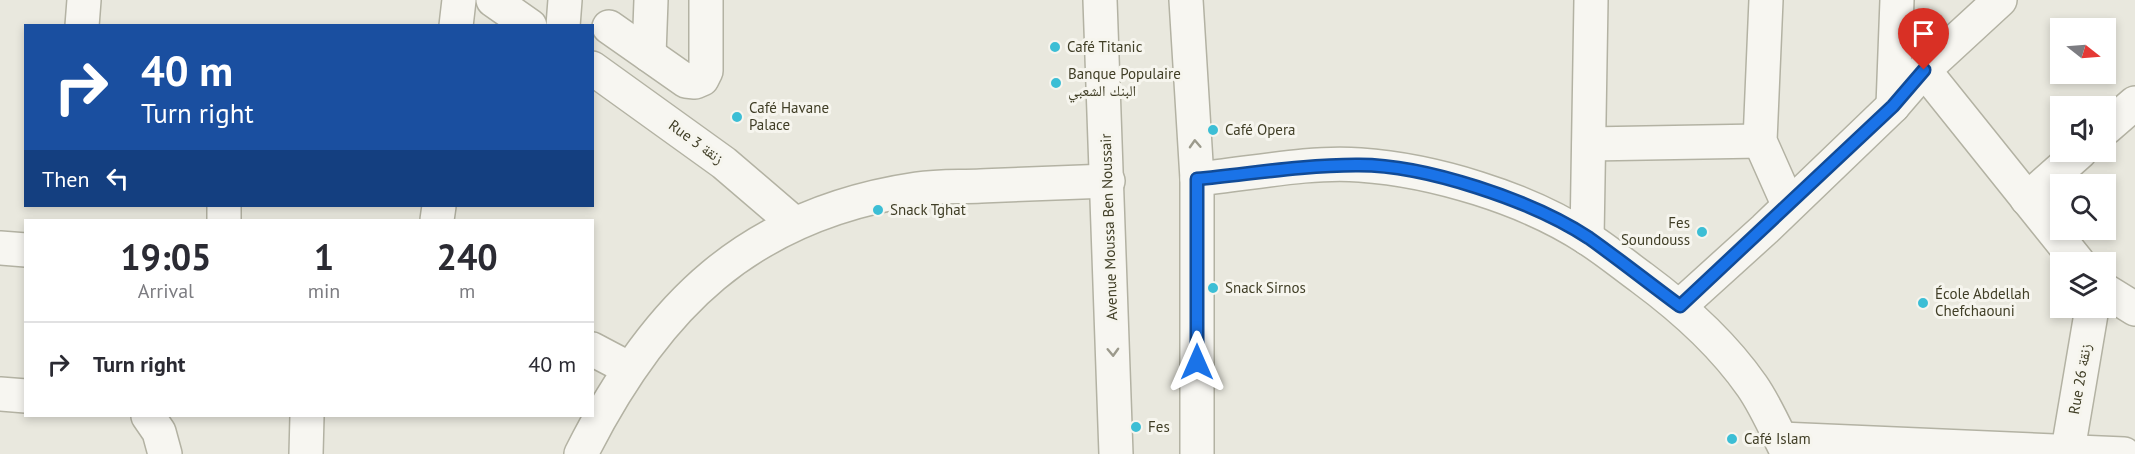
<!DOCTYPE html>
<meta charset="utf-8">
<style>
:root{--surface:#fff;--page:#f2f2f3;--text:#2b2b33;--muted:#7c7c81;--line:#e1e1e2}
body{margin:0;font-family:"PT Sans","Noto Naskh Arabic",sans-serif;background:var(--page);color:var(--text);height:100vh;display:flex;flex-direction:column;font-size:22px;white-space:nowrap}
*{box-sizing:border-box;margin:0}
p{font-size:20px;color:var(--muted)}
.icon{flex:none;width:33px;height:33px;fill:none;stroke:currentColor;stroke-width:2;stroke-linecap:round;stroke-linejoin:round}
.map{position:relative;flex:1;overflow:hidden}
.side{position:absolute;left:24px;top:219px;width:570px;height:198px;display:flex;flex-direction:column;background:var(--surface);border-radius:0px;box-shadow:0 3px 9px #0003}
.side>*{flex:none}
.top-card{position:absolute;left:24px;top:24px;width:570px;height:183px;border-radius:0px;box-shadow:0 3px 9px #0003;background:#1a4fa0;color:#fff;overflow:hidden}
.needle{width:39px;rotate:107deg}
.tools{position:absolute;left:2050px;top:18px;display:grid;gap:12px}
.tools a{display:grid;place-items:center;width:66px;height:66px;border-radius:0px;background:var(--surface);box-shadow:0 3px 9px #0003;font-size:30px}
.pin{position:absolute;display:grid;place-items:center;width:51px;height:51px;color:#fff;margin:-62px -26px;border-radius:50% 50% 50% 0;rotate:-45deg;box-shadow:0 0 6px #0007}
.pin .icon{rotate:45deg}
.me{position:absolute;width:66px;margin:-33px;rotate:0deg;stroke-linejoin:round;filter:drop-shadow(0 0 4px #0008)}
.turn{display:flex;align-items:center;gap:21px;height:126px;padding:0 18px;font-size:27px}
.turn .icon{width:78px;height:78px;stroke-width:2.5}
.turn b{display:block;font-size:42px;line-height:51px}
.then{display:flex;align-items:center;height:57px;padding:0 18px;background:#0003;gap:12px;font-size:22px}
.eta{display:flex;justify-content:space-evenly;align-items:center;height:102px;text-align:center}
.eta b{font-size:36px;font-weight:700;line-height:42px}
ul{padding:0;list-style:none}
li{display:flex;align-items:center;gap:18px;height:84px;padding:0 18px;border-top:2px solid var(--line)}
li div{flex:1}
li b{display:block;font-size:22px}
li em{font-style:normal}
.map>svg:first-child{display:block}
.lines{fill:none;stroke-linecap:round;stroke-linejoin:round}
.minor-casing{stroke:#b3b2a3;stroke-width:36}
.minor{stroke:#f7f6f1;stroke-width:33}
.oneway{stroke:#9c9a8c}
.route-casing{stroke:#114b97;stroke-width:15}
.route{stroke:#1a73e8;stroke-width:10}
.poi-dot{fill:#3cbed5;stroke:#f6f5ee;stroke-width:2}
.labels{text-anchor:middle;stroke-width:6;stroke-linejoin:round;paint-order:stroke}
.poi-label{font-size:15px;fill:#403e26;stroke:#f6f5ee;text-anchor:start}
.street-label{font-size:15px;fill:#403e26;stroke:#f6f5ee}
</style>
<div class="map">
<svg width="2135" height="454" viewBox="0 0 2135 454">
<rect width="100%" height="100%" fill="#e9e8de"/>
<g class="lines">
<defs>
<g id="minor">
<polyline points="493,0 530,26"/>
<polyline points="1100,0 1116,454"/>
<polyline points="1186,0 1197,179 1197,454"/>
<polyline points="1766,0 1760,141 1788,204"/>
<polyline points="82,26 84,0"/>
<polyline points="456,26 459,0"/>
<polyline points="563,26 565,0"/>
<polyline points="609,27 686,81 695,82 702,79 706,71 706,0"/>
<polyline points="649,55 651,0"/>
<polyline points="592,68 724,163 794,223"/>
<polyline points="1924,70 2078,262"/>
<polyline points="1893,106 1897,0"/>
<polyline points="2106,128 2135,103"/>
<polyline points="1589,144 1760,141"/>
<path d="M1197,179C1249,174 1309,161 1360,165C1433,170 1526,198 1587,238C1606,250 1624,265 1642,278C1684,309 1722,343 1752,386C1766,406 1777,432 1788,454"/>
<polyline points="2027,199 2080,152"/>
<polyline points="224,220 224,206"/>
<polyline points="437,220 439,206"/>
<polyline points="1587,238 1591,0"/>
<polyline points="0,248 26,250"/>
<polyline points="2106,291 2135,309"/>
<polyline points="1680,306 1765,229 1893,106 1924,70 2000,0"/>
<polyline points="592,349 628,368"/>
<polyline points="0,394 26,396"/>
<polyline points="148,416 159,432 165,454"/>
<polyline points="1781,439 2124,454"/>
<polyline points="2068,450 2092,308"/>
<polyline points="306,454 307,416"/>
<path d="M581,454C655,306 748,214 917,189C938,186 960,187 981,186C1023,184 1065,183 1108,181"/>
</g>
</defs>
<use href="#minor" class="minor-casing"/>
<use href="#minor" class="minor"/>
</g>
<defs><path id="oneway-chevron" d="M-2-3.5L2.5 0L-2 3.5" fill="none" stroke-width="1.6" stroke-linecap="round" stroke-linejoin="round" transform="scale(1.5)"/></defs>
<g class="oneway">
<use href="#oneway-chevron" transform="translate(1195 144) rotate(-93)"/>
<use href="#oneway-chevron" transform="translate(1113 352) rotate(88)"/>
</g>
<g class="lines">
<defs>
<path id="route" d="M1197,362V179C1250,174 1303,165 1356,165C1424,164 1533,201 1589,238C1620,260 1650,284 1680,306L1893,106L1924,70"/>
</defs>
<use href="#route" class="route-casing"/>
<use href="#route" class="route"/>
</g>
<g class="poi-dot">
<circle cx="1055" cy="47" r="6"/>
<circle cx="1056" cy="83" r="6"/>
<circle cx="737" cy="117" r="6"/>
<circle cx="1213" cy="130" r="6"/>
<circle cx="878" cy="210" r="6"/>
<circle cx="1702" cy="232" r="6"/>
<circle cx="1213" cy="288" r="6"/>
<circle cx="1923" cy="303" r="6"/>
<circle cx="1136" cy="427" r="6"/>
<circle cx="1732" cy="439" r="6"/>
</g>
<g class="labels">
<g class="poi-label">
<text x="1067" y="52">Café Titanic</text>
<text x="1068" y="79">Banque Populaire<tspan x="1068" dy="17">البنك الشعبي</tspan></text>
<text x="749" y="113">Café Havane<tspan x="749" dy="17">Palace</tspan></text>
<text x="1225" y="135">Café Opera</text>
<text x="890" y="215">Snack Tghat</text>
<text x="1690" y="228" text-anchor="end">Fes<tspan x="1690" dy="17">Soundouss</tspan></text>
<text x="1225" y="293">Snack Sirnos</text>
<text x="1935" y="299">École Abdellah<tspan x="1935" dy="17">Chefchaouni</tspan></text>
<text x="1148" y="432">Fes</text>
<text x="1744" y="444">Café Islam</text>
</g>
<g class="street-label">
<text transform="translate(696 142) rotate(36)" y="5">Rue 3 زنقة</text>
<text transform="translate(1109 227) rotate(-92)" y="5">Avenue Moussa Ben Noussair</text>
<text transform="translate(2080 379) rotate(-80)" y="5">Rue 26 زنقة</text>
</g>
</g>
</svg>
<div class="tools">
<a><svg class="needle" viewBox="-14 -14 28 28"><path d="M0-13l5 13h-10z" fill="#e53935"/><path d="M0 13l5-13h-10z" fill="#7c7c81"/></svg></a>
<a><svg class="icon" aria-label="sound" viewBox="0 0 24 24"><path d="M4 9h4l5-4v14l-5-4H4zM17 9q2 3 0 6"/></svg></a>
<a><svg class="icon" aria-label="search" viewBox="0 0 24 24"><circle cx="10" cy="10" r="6"/><path d="M15 15l6 6"/></svg></a>
<a><svg class="icon" aria-label="layers" viewBox="0 0 24 24"><path d="M12 4l9 5-9 5-9-5zM3 14l9 5 9-5"/></svg></a>
</div>
<div class="pin" style="left:1924px;top:70px;background:#d93025"><svg class="icon" aria-label="arrive" viewBox="0 0 24 24"><path d="M6 21V4h12l-3 4 3 4H6"/></svg></div>
<svg class="me" style="left:1197px;top:362px" viewBox="-20 -20 40 40"><path d="M0-17L14 15 0 8-14 15z" fill="#1a73e8" stroke="#fff" stroke-width="4"/></svg>
<div class="top-card">
<div class="turn"><svg class="icon" aria-label="right" viewBox="0 0 24 24"><path d="M7 20v-9h11M14 6l5 5-5 5"/></svg><div><b>40 m</b>Turn right</div></div>
<div class="then">Then<svg class="icon" aria-label="left" viewBox="0 0 24 24"><path d="M17 20v-9H6M10 6l-5 5 5 5"/></svg></div>
</div>
<section class="side">
<div class="eta">
<div><b>19:05</b><p>Arrival</p></div>
<div><b>1</b><p>min</p></div>
<div><b>240</b><p>m</p></div>
</div>
<ul>
<li><svg class="icon" aria-label="right" viewBox="0 0 24 24"><path d="M7 20v-9h11M14 6l5 5-5 5"/></svg><div><b>Turn right</b></div><em>40 m</em></li>
</ul>
</section>
</div>
